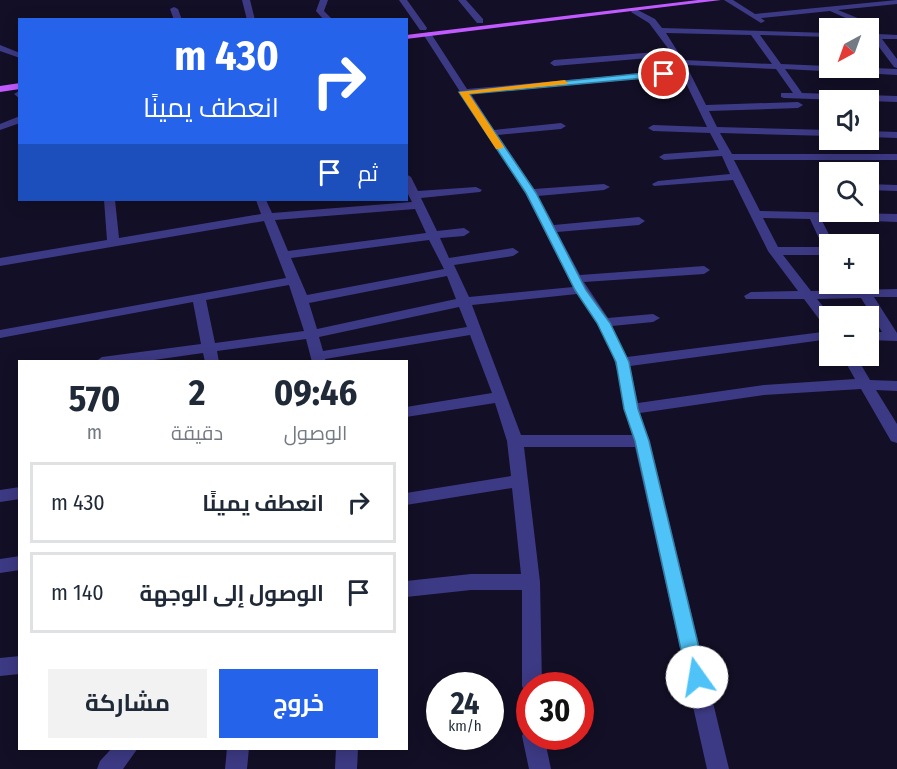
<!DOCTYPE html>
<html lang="ar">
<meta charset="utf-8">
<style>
:root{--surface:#fff;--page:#f2f2f3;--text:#1f2937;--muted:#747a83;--line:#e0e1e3;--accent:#2563eb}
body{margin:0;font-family:"Fira Sans Condensed",Cairo,sans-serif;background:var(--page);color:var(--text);direction:rtl;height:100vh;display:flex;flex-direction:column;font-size:22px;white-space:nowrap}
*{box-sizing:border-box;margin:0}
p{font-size:20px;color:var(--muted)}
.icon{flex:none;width:33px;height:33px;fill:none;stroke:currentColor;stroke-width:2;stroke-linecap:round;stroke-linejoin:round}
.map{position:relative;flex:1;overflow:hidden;direction:ltr}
.drawer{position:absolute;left:18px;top:360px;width:390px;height:390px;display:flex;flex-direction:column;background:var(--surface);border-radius:0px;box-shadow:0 3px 15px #0003;direction:rtl}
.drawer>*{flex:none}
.top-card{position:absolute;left:18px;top:18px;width:390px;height:183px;border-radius:0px;box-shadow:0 3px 15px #0003;direction:rtl;background:#2563eb;color:#fff;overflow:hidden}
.needle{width:39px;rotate:221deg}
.buttons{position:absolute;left:819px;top:18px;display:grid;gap:12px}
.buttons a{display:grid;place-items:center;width:60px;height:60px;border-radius:0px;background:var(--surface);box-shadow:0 3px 15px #0003;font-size:30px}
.speed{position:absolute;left:426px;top:672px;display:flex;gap:12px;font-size:30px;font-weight:700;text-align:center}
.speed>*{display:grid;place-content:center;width:78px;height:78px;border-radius:50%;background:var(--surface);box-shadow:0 3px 15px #0003;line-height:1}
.speed small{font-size:15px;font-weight:400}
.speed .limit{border:9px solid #d22;background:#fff;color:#111}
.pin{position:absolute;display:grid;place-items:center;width:51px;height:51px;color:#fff;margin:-26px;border:3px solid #fff;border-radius:50%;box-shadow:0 2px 6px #0007}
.me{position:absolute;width:66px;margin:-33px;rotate:347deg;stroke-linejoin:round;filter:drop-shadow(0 0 4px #0008)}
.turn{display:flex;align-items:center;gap:21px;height:126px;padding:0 30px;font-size:27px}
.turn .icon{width:78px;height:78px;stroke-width:2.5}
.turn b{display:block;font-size:42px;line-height:51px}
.then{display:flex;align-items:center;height:57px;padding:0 30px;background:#0003;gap:12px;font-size:22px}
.eta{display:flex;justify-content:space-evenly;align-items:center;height:102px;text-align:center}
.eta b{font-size:36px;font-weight:700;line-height:42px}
.cta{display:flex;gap:12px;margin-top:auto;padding:12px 30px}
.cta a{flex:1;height:69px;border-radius:0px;background:var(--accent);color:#fff;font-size:24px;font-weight:700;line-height:69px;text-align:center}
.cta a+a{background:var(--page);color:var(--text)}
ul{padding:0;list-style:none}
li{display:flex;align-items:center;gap:18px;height:81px;margin:0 12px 9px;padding:0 18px;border:3px solid var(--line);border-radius:0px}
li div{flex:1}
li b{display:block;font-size:22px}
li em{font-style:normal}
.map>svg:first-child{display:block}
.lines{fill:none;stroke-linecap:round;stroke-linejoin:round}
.street{fill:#3d3a85;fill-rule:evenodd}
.primary{fill:#c25bff;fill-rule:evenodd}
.route{fill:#4fc3f7;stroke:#337fa1;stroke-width:1.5}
.slow{fill:#f59e0b}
</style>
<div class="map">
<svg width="897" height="769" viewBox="0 0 897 769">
<rect width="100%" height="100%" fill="#130f26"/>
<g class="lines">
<g class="street">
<polygon points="242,0 250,0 255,20 247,20"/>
<polygon points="320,0 328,0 324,11 333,20 324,20 316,11"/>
<polygon points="399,0 407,0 427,28 426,30 420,30"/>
<polygon points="458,0 466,0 483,19 483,23 477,23"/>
<polygon points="724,0 733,0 755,14 897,0 897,4 838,10 870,23 878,34 897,35 897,39 882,39 897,59 897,68 894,67 873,39 868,38 868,28 830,11 761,18 765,21 761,23"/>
<polygon points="174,7 178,9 182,20 174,20 170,9"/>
<path d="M634,8L655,19L662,28L830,33V37L760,35L781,64L897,69V75L785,69L802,93L897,96V102L784,98L781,97V93H793L776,69L686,65L706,105L798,102L803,105L798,108L709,111L717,127L830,130V136L720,133L732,154H897V160H734L760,211L897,214V222L821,219L834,244H830V255H783L811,291L897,289V297H874L897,333V341L868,340V332H882L861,298L817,299L831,316L830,328L825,327L804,299H746L744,296L751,292L798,291L768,251L733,180L654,186L652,184L658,181L730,174L722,156L664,160L659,157L664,154L719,150L710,133L653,131L648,128L653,125L707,127L682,75L471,94L494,130L561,123L566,126L561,129L498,135L534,189L604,184L610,187L604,190L538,196L554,225L639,217L645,221L639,225L557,232L580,275L704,266L710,270L704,274L584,282L608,318L653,314L660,318L653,322L612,326L627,357L830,331V339L630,366L638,403L764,385L855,379L842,356H856L870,380L897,381V391L876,390L897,424V443L891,441L861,389L764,395L640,413L650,441L729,769H707L635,447H524L540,582L542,686H530V694L525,693L522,686V590H471L406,597V581L471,574H521L512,488L406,505V493L511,476L507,441L495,403L406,417V407L492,393L470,335L325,359L326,362H312L306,339L217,351L219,362H205L203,353L140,362H95L102,357L201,344L193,302L0,338V330L286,278L264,221L0,266V258L107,240L104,200H115L119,238L261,214L256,200H266L272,213L412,202L406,190V174L411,177L418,191L476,187L482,190L480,192L421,198L437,231L464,228L470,232L464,236L440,238L449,258L513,248L519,252L513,256L454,265L469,297L573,287L525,193L423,34L430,32L467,89L679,70L673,56L554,66L550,63L554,60L670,51L649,23L631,12ZM666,33L751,35L772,64L683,60ZM415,209L426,233L288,251L275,220ZM763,218L810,219L823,247H778ZM429,240L444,269L307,295L291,258ZM447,276L456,299L317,329L309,303ZM289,285L304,331L215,343L206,300ZM577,294C592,315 608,338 615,363C622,387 624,412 632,435H521L472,305ZM459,307L467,327L323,351L319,337Z"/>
<polygon points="0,45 20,53 20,58 0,51"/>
<polygon points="19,91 20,91 20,99 14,94"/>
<polygon points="20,116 20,123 0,130 0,124"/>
<polygon points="868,131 897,132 897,138 868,137"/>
<polygon points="868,184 897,185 897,191 868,190"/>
<polygon points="20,487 20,499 0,502 0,490"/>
<polygon points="20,556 20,570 0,573 0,559"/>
<polygon points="20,656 20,674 0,676 0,658"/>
<polygon points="530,727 530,736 544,736 551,769 529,769 522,736 525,729"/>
<polygon points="112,748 138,748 123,769 97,769 100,761"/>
<polygon points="227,748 249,748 247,769 225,769"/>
<polygon points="336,748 358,748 357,769 335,769"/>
</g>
<g class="primary">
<polygon points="698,0 721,0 406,39 406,35"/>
<polygon points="20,83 20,89 0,92 0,86"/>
</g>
</g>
<polygon class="route" points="664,71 666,76 469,94 536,193 586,290 610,323 629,362 638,409 649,441 706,677 703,683 697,686 690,683 687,677 635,441 624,409 616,362 597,323 575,290 526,193 459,92"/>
<polygon class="slow" points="565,80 568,84 469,94 504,147 500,149 496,149 459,92"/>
</svg>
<div class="buttons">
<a><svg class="needle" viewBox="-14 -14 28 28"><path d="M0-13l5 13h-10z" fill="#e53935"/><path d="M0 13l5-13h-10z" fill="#747a83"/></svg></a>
<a><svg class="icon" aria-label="sound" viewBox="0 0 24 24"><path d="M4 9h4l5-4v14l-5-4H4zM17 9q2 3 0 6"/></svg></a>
<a><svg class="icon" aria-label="search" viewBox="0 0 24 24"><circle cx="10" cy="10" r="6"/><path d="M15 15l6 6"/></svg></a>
<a>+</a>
<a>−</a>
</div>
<div class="speed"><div>24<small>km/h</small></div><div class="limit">30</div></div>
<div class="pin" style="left:664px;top:74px;background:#d93025"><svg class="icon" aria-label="arrive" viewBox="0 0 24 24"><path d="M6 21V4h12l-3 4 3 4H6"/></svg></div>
<svg class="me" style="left:697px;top:677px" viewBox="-20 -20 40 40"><circle r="19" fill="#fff"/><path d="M0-13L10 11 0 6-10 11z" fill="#4fc3f7"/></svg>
<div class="top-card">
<div class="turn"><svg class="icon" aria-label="right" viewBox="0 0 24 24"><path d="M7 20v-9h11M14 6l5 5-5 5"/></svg><div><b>430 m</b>انعطف يمينًا</div></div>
<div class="then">ثم<svg class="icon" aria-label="arrive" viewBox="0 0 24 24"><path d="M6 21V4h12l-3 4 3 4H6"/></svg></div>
</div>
<section class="drawer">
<div class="eta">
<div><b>09:46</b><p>الوصول</p></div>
<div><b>2</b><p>دقيقة</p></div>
<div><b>570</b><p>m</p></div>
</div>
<ul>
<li><svg class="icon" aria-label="right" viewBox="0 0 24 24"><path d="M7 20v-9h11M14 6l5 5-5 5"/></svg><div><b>انعطف يمينًا</b></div><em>430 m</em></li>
<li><svg class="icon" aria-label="arrive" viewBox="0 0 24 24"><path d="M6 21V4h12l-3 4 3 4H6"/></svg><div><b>الوصول إلى الوجهة</b></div><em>140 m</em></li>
</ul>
<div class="cta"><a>خروج</a><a>مشاركة</a></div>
</section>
</div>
